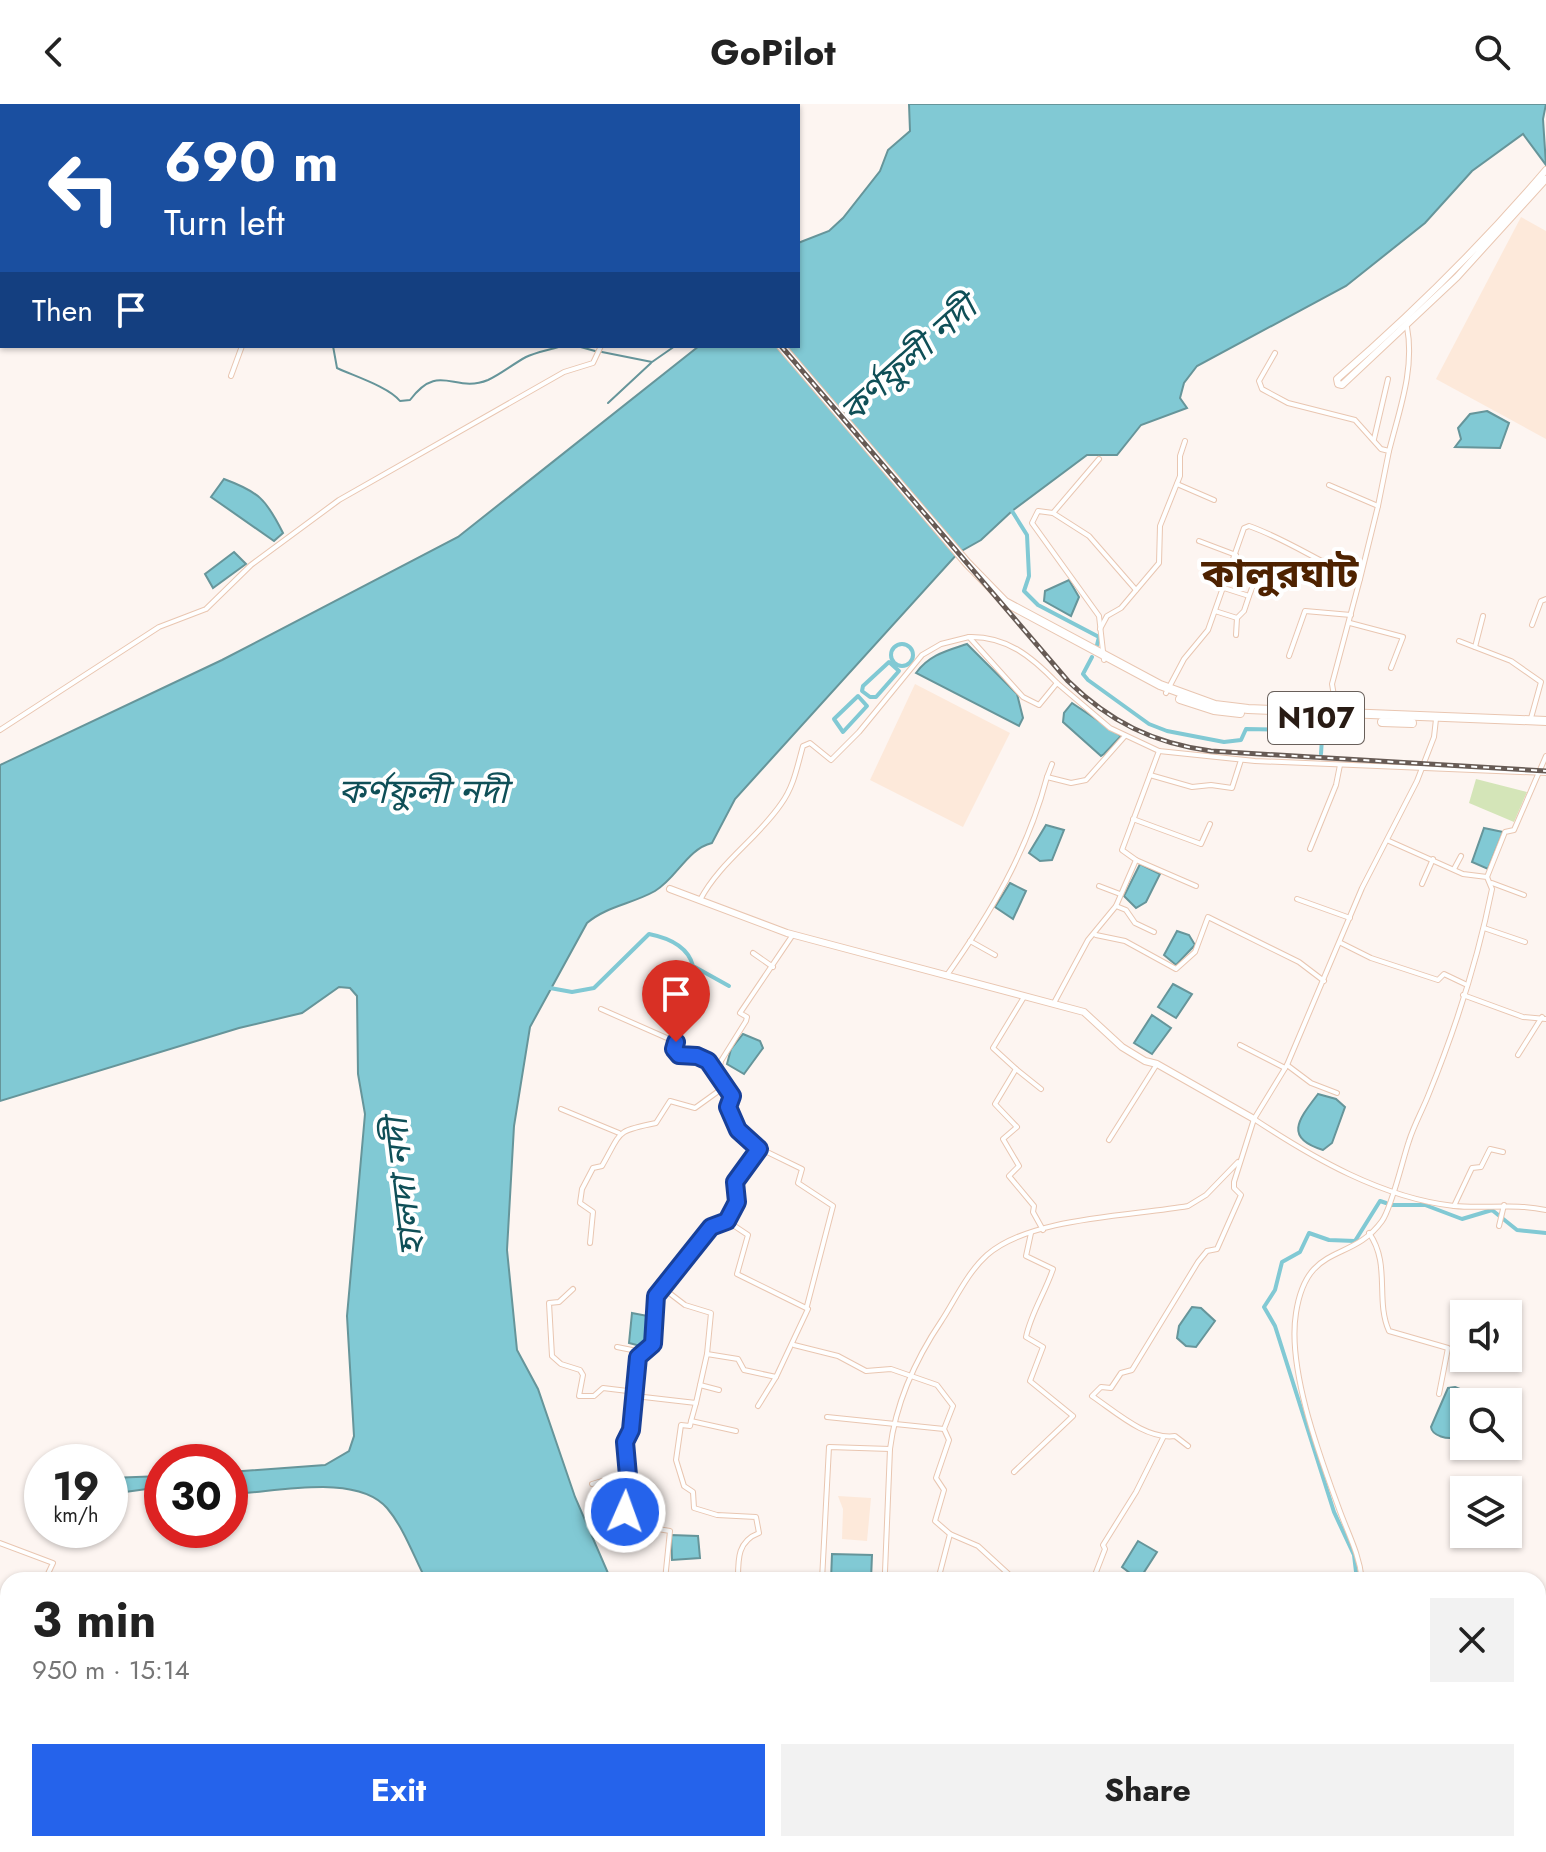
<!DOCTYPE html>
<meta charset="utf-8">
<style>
:root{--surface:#fff;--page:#f2f2f2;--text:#222;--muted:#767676;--accent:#2563eb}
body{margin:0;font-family:Jost,"Noto Sans Bengali",sans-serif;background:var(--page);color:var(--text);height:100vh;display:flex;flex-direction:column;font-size:30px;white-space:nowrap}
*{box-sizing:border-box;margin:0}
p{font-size:26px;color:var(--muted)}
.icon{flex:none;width:44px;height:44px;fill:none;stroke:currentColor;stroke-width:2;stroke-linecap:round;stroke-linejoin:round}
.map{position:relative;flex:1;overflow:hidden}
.drawer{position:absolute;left:0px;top:1468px;width:1546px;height:280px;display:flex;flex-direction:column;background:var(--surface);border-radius:24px 24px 0 0;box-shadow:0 2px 6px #0004}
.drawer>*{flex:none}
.guide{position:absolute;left:0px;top:0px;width:800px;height:244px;box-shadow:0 2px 6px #0004;background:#1a4fa0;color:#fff;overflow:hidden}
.buttons{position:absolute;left:1450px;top:1196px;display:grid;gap:16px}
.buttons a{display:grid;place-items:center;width:72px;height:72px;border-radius:0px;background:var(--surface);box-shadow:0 2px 6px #0004;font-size:40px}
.speed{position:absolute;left:24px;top:1340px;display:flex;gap:16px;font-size:40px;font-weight:700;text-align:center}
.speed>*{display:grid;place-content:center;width:104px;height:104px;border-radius:50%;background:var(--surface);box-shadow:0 2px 6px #0004;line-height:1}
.speed small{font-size:20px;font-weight:400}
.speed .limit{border:12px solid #d22;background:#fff;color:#111}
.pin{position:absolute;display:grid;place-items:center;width:68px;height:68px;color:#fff;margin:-82px -34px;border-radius:50% 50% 50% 0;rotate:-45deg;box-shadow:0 0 8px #0007}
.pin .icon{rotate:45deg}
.me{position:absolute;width:88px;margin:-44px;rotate:2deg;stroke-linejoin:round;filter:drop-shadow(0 0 6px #0008)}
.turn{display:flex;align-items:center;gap:28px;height:168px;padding:0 32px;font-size:36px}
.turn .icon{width:104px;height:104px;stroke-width:2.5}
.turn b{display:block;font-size:56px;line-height:68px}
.then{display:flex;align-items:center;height:76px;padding:0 32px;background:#0003;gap:16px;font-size:30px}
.round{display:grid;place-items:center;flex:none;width:84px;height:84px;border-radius:0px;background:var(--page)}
.head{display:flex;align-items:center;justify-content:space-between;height:136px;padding:0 32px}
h1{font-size:48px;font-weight:700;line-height:60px}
.button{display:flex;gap:16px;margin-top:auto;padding:16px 32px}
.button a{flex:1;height:92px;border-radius:0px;background:var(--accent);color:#fff;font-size:32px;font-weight:700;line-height:92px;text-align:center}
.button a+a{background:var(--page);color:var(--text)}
header{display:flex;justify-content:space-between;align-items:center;height:104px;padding:0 32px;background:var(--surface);font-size:36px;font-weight:700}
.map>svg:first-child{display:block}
.industrial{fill:#fde9da}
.green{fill:#d4e5b8}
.water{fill:#81c9d4;stroke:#66959a;stroke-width:2}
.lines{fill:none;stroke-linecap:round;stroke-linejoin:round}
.stream{stroke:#66959a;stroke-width:2}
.canal{stroke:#81c9d4;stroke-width:4}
.river{stroke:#81c9d4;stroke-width:7}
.minor-casing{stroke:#e9c6b1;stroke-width:6}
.major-casing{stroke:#e9c6b1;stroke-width:8}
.highway-casing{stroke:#e9c6b1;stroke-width:10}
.minor{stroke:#fff;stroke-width:4}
.major{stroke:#fff;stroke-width:6}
.highway{stroke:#fff;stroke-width:8}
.rail-casing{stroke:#675b55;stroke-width:5}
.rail{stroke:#fff;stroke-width:2;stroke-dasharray:6;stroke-linecap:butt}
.route-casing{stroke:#184099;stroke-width:20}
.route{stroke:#2563eb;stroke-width:14}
.labels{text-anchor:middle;stroke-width:8;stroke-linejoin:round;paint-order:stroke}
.shield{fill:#fff;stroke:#685f5a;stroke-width:2}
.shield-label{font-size:30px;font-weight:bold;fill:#281b14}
.water-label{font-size:34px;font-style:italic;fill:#0f4f57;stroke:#fff}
.district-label{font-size:40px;font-weight:bold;fill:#4e2200;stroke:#fff}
</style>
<header><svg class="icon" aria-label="back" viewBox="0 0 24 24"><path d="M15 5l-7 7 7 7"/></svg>GoPilot<svg class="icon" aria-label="search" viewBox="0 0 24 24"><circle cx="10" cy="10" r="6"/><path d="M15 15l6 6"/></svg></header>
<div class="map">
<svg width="1546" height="1748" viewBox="0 0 1546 1748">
<rect width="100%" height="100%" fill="#fdf5f1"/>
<g class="industrial">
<polygon points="1521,113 1546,127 1546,335 1436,275"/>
<polygon points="915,580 1010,629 963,723 870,676"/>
<polygon points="838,1392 871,1394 867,1437 842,1435 843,1405"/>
</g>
<polygon class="green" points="1476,675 1527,688 1514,718 1469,699"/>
<g class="water">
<path d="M909,0H1546L1543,15L1546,61L1523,30L1472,67L1425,119L1346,182L1197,262L1184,279L1180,294L1187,304L1141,321L1117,351H1087L1012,407L981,436L958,449L735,695L712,739C687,745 677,774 655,787C632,800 607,802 587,819L530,923L514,1022L507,1146L517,1246L538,1285L575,1393L611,1476H426C414,1453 404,1424 387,1404C356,1368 273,1389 230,1390V1368L325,1361L349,1347L354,1332L347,1212L365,1010L358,970L357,892L350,884L339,883L302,909L239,924L0,997V661L222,556L458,433L699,242H798V139L829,127L843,114L880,67L888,46L910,27Z"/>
<polygon points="1487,307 1509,319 1500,344 1455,343 1461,335 1458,324 1470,310"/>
<path d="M224,375C259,388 266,395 283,429L274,437L211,393Z"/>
<polygon points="234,448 246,460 213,484 205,470"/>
<polygon points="1069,476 1079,493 1071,512 1044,497 1045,487"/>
<path d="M967,540L1017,590L1023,614L1019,622L916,569C929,551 946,547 967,540Z"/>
<polygon points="1072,599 1121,632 1104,650 1101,652 1063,618 1064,609"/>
<polygon points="1046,721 1064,726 1052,756 1040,757 1029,749"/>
<polygon points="1484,724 1503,728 1488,765 1472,758"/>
<polygon points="1140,760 1160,770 1146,798 1136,804 1124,792"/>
<polygon points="1010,779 1026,787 1013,815 995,803"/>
<polygon points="1177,827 1189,831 1195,841 1176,861 1164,851"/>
<polygon points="1173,880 1192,890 1176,914 1158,903"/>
<polygon points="1152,911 1171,924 1152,950 1134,939"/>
<polygon points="743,930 760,937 763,944 744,970 727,960 731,945"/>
<path d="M1318,990L1336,995L1345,1003L1332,1039L1323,1046C1283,1034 1299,1015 1318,990Z"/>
<polygon points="1192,1203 1201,1204 1215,1217 1196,1243 1186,1242 1177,1234 1179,1222"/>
<polygon points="632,1209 653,1213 648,1244 629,1239"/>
<path d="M1455,1283L1470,1289L1472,1294L1470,1298H1464V1316L1456,1333C1448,1336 1432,1332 1431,1323L1448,1284Z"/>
<polygon points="162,1372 162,1383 110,1390 110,1374"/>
<polygon points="671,1431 698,1432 700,1454 672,1456"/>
<polygon points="1138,1437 1157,1448 1139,1476 1122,1463"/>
<polygon points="832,1450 872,1451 871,1476 831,1476"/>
<polygon points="598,1740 751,1740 754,1748 607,1748"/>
</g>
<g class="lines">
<g class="stream">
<path d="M333,242L337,264C354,272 389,283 400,297L410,296C439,257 454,290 488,276C501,270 513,260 526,253C536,248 550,246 561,242"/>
<polyline points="577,242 595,247"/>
<polyline points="602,248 652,258 675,242"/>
<polyline points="608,299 651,259"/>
</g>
<g class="canal">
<polyline points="1012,407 1027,431 1029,472 1024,487 1038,501 1099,533 1096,545"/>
<circle cx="902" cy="551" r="11"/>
<polyline points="1092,553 1083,570 1088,576 1149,620 1167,627 1224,638 1241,636 1246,625 1315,626 1322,634 1321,650"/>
<polygon points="889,558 899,567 876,593 870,593 862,587 863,582"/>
<polygon points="858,592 867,602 843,628 834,615"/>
<path d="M550,884L572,888L594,884L649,830C669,834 688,842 693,862L729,882"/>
<polyline points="1391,1101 1425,1101 1462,1115 1492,1106 1517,1126 1546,1129"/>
<polyline points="1357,1476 1354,1451 1334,1408 1275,1222 1264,1203 1275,1186 1282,1158 1300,1148 1309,1129 1329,1136 1355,1137 1380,1097 1386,1099"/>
<polyline points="1233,1740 1259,1748"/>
<polyline points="1327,1748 1330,1740"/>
</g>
<g class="river">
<polyline points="489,0 489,2"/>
<polyline points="713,0 717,2"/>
</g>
<defs>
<g id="minor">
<polyline points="167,0 167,2"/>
<polyline points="738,0 740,2"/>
<polyline points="237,1 254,2"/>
<polyline points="0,150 2,150"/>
<polyline points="1275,249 1259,277 1262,285 1288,299 1355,316 1381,345 1389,347 1378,402"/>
<polyline points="231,272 242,242"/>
<polyline points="1374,335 1388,275"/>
<path d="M1389,347C1399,307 1415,265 1407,223"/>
<polyline points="1099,355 1053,409 1089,432 1136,486"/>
<polyline points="1177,380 1214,396"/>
<polyline points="1329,381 1378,402 1360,475"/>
<polyline points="1053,409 1038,407 1032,419 1099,512 1104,556"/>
<polyline points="1199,437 1236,451"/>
<polyline points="1249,492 1257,471"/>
<polyline points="1215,507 1237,514 1244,507 1249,492 1224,484"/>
<polyline points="1350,519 1403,533 1391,564"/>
<polyline points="1532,521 1541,497 1546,495"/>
<polyline points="1100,525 1107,512 1121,504 1159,459 1160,422 1180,372 1180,352 1185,337"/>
<polyline points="1236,531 1237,514"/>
<path d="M969,533C1007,532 1032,553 1057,579"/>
<polyline points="1459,537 1511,557 1541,578 1531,614"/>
<polyline points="1475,543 1483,512"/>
<polyline points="1289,552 1305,507 1351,511"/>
<path d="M1166,589L1184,555L1208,526L1244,424L1249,422C1289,436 1323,461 1360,475L1332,580L1338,615"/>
<polyline points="0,626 159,523 206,505 251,461 339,396 564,268 593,259 601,242"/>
<polyline points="1159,647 1255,657 1546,669"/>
<polyline points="1150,671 1192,683 1211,681 1232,684 1241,656"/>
<polyline points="1047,673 1052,660"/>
<polyline points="1133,715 1201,740 1210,720"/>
<polyline points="1310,745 1336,681 1340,661"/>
<polyline points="1136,756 1196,782"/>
<polyline points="1454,765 1461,752"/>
<polyline points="1487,773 1505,728 1514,726 1546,652"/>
<polyline points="1492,779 1524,791"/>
<polyline points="1422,780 1433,755"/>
<polyline points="1099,782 1120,790"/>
<polyline points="1297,795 1350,814"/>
<path d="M700,796C720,758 757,735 781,700C794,682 797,663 803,642L810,639L831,656L859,628L922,551L941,540L969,533L1023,593L1039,601L1057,579L1110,624L1159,647L1122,746L1136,756L1116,802L1088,836L1054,899"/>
<polyline points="1116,802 1126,806 1135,819 1154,828"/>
<polyline points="1484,824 1525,838"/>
<polyline points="1096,831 1125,837 1176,865 1195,848 1208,813 1299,858 1324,877"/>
<polyline points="970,837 995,851"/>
<polyline points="1341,839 1371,854 1438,876 1444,870 1465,880"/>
<polyline points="753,849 773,863"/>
<path d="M947,871C991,809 1028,746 1047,673L1071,679L1086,676L1125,632"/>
<polyline points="1463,891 1523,913 1546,915"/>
<polyline points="601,905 676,938 674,945 679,951 697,952 708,957 732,992 728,1003 738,1026 759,1043 735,1078 737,1098 727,1117 748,1131 737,1170 808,1205 776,1273 744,1266 738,1255 707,1250 696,1299 635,1292"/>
<polyline points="1240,941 1285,964"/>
<polyline points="1518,951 1542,913"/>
<polyline points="1287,961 1311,979 1337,989"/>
<polyline points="1016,965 993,944 1024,893"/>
<polyline points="719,968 721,957 746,917 747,913 740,909 792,832"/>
<polyline points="1041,985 1016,965 995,1000 1017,1023 1003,1035 1019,1062 1009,1072 1034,1102 1033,1108 1043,1126"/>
<polyline points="561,1005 619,1029"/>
<path d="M1254,1015C1313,1054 1382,1094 1454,1102C1485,1105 1515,1099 1546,1106"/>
<polyline points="1109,1036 1157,960"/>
<polyline points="759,1044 802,1065 798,1079 833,1102 807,1202"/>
<polyline points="1454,1102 1472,1064 1481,1063 1490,1045 1503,1048"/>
<polyline points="1499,1122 1504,1101"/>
<path d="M1369,1129C1391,1160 1375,1196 1389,1227L1448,1244L1439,1290"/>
<path d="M590,1139L593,1108L580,1099L582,1085L593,1064L602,1062C622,1027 615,1027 656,1019L670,997L695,1004L727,981"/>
<polyline points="573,1185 559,1198 549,1199 552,1252 561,1260 580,1266 583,1271 579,1292 594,1292 603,1284 636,1288"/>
<polyline points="664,1185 685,1201 711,1209 707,1250"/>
<polyline points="794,1241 838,1252 866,1267 891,1265 937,1281 953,1302 944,1325 949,1336 936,1374 944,1386 935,1417 950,1430 938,1476"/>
<polyline points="617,1243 642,1248"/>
<polyline points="700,1281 719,1286"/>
<polyline points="696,1299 691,1317 736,1327"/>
<polyline points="758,1302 776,1273"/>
<polyline points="827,1313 944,1325"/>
<path d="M691,1317L690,1322L681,1321L676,1356L684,1382L693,1388L694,1404L717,1411L756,1413L759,1429C738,1437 738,1454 738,1474L791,1476"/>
<path d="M1188,1342L1175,1332C1146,1336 1116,1308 1092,1292L1101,1283L1111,1284L1121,1269L1132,1266L1198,1158L1207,1147L1217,1145L1241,1091L1234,1084V1078L1254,1015L1287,961L1362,784L1417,677L1434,633L1436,615"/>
<path d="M1014,1368L1073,1312L1030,1277L1043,1243L1026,1233C1031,1209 1045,1189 1053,1165L1026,1152L1031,1129"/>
<polyline points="592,1380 602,1377 628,1380"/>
<polyline points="950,1430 978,1442 1015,1476"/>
<polyline points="0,1439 53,1459 45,1476"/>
<polyline points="885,1468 890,1345"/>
<polyline points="48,1471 62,1476"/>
<polyline points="319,1476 320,1476"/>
<polyline points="665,1476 670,1427 622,1419 629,1383 625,1338 631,1326 638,1253 653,1240 656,1192 711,1123 727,1117"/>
<path d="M822,1476L829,1343L890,1345C896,1297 915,1256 942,1216C956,1194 968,1168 987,1151C1030,1113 1132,1112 1188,1102L1206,1091L1238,1058"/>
<polyline points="1093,1476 1105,1445 1103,1441 1136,1388 1163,1334"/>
<path d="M1362,1476C1359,1448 1347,1428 1338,1402C1319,1350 1287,1264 1296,1209C1307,1137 1351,1160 1382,1117C1392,1103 1403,1054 1409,1037C1414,1021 1422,1007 1428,992C1455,926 1478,855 1492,785L1487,773L1463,770L1389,737"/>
<polyline points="1538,1503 1546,1507"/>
<polyline points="0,1583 8,1550"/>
<polyline points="1538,1599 1541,1601 1546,1590"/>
<polyline points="0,1697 8,1699"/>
<polyline points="1538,1731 1546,1734"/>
<polyline points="272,1740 295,1748"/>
<polyline points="428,1740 431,1740"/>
<polyline points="470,1740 476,1748"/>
<polyline points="845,1744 860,1748"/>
<polyline points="4,1748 9,1740"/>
<polyline points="97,1748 101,1740"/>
<polyline points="263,1748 266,1740"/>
<polyline points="317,1748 323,1740"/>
<polyline points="499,1748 542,1743 544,1748"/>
<polyline points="844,1748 846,1740"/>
<polyline points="883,1748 886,1740"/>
<polyline points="1062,1748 1067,1740"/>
<polyline points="1479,1748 1483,1740"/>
</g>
<g id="major">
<path d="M1546,66C1482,141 1412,210 1337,275L1338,280L1342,281L1457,173L1546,75"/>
<polyline points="670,785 787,829 1084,908 1122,943 1145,957 1157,960 1254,1015"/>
</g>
<g id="highway">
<polyline points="689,2 690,0"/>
<polyline points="781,242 967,459 1005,498 1160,581 1215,601 1248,605 1546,617"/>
<polyline points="1180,595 1214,606 1240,609"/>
<polyline points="1382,618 1412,619"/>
</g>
</defs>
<use href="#minor" class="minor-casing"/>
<use href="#major" class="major-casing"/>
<use href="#highway" class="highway-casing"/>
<use href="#minor" class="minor"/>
<use href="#major" class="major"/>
<use href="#highway" class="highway"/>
<defs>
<g id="rail">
<polyline points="525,0 528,2"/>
<path d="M781,242L1068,577C1110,618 1153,639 1211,647L1546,667"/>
</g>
</defs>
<use href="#rail" class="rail-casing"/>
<use href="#rail" class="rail"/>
</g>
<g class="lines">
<defs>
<polyline id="route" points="625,1408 629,1383 625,1338 631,1326 638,1253 653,1240 656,1192 711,1123 727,1117 737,1098 735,1078 759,1045 738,1026 728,1003 732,992 708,957 697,952 679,951 674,945 676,938"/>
</defs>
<use href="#route" class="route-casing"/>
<use href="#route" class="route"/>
</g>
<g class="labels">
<rect class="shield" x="1268" y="588" width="96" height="52" rx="6"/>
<g class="shield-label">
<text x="1316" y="624">N107</text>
</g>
<g class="water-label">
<text transform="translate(908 255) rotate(-42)" y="12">কর্ণফুলী নদী</text>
<text x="423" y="699">কর্ণফুলী নদী</text>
<text transform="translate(403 1083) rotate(-97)" y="12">হালদা নদী</text>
</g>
<g class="district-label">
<text x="1280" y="483">কালুরঘাট</text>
</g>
</g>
</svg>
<div class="buttons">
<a><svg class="icon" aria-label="sound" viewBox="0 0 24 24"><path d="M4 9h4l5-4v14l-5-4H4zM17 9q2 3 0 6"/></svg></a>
<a><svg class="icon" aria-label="search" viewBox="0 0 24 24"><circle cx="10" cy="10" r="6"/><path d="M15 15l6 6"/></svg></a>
<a><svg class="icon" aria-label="layers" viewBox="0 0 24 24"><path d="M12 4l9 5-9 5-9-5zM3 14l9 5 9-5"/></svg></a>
</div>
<div class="speed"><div>19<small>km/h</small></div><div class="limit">30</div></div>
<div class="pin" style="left:676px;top:938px;background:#d93025"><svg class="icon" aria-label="arrive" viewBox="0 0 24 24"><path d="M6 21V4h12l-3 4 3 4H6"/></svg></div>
<svg class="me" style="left:625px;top:1408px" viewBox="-20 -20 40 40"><circle r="17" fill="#2563eb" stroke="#fff" stroke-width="3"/><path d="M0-11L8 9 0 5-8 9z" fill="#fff"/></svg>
<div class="guide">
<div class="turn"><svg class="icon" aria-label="left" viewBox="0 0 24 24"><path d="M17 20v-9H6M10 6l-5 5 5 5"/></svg><div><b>690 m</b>Turn left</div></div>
<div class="then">Then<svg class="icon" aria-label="arrive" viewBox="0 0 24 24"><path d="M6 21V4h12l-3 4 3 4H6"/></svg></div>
</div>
<section class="drawer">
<div class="head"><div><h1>3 min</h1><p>950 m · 15:14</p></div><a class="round"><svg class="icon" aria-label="close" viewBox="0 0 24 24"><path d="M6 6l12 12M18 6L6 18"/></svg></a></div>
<div class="button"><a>Exit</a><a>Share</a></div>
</section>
</div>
